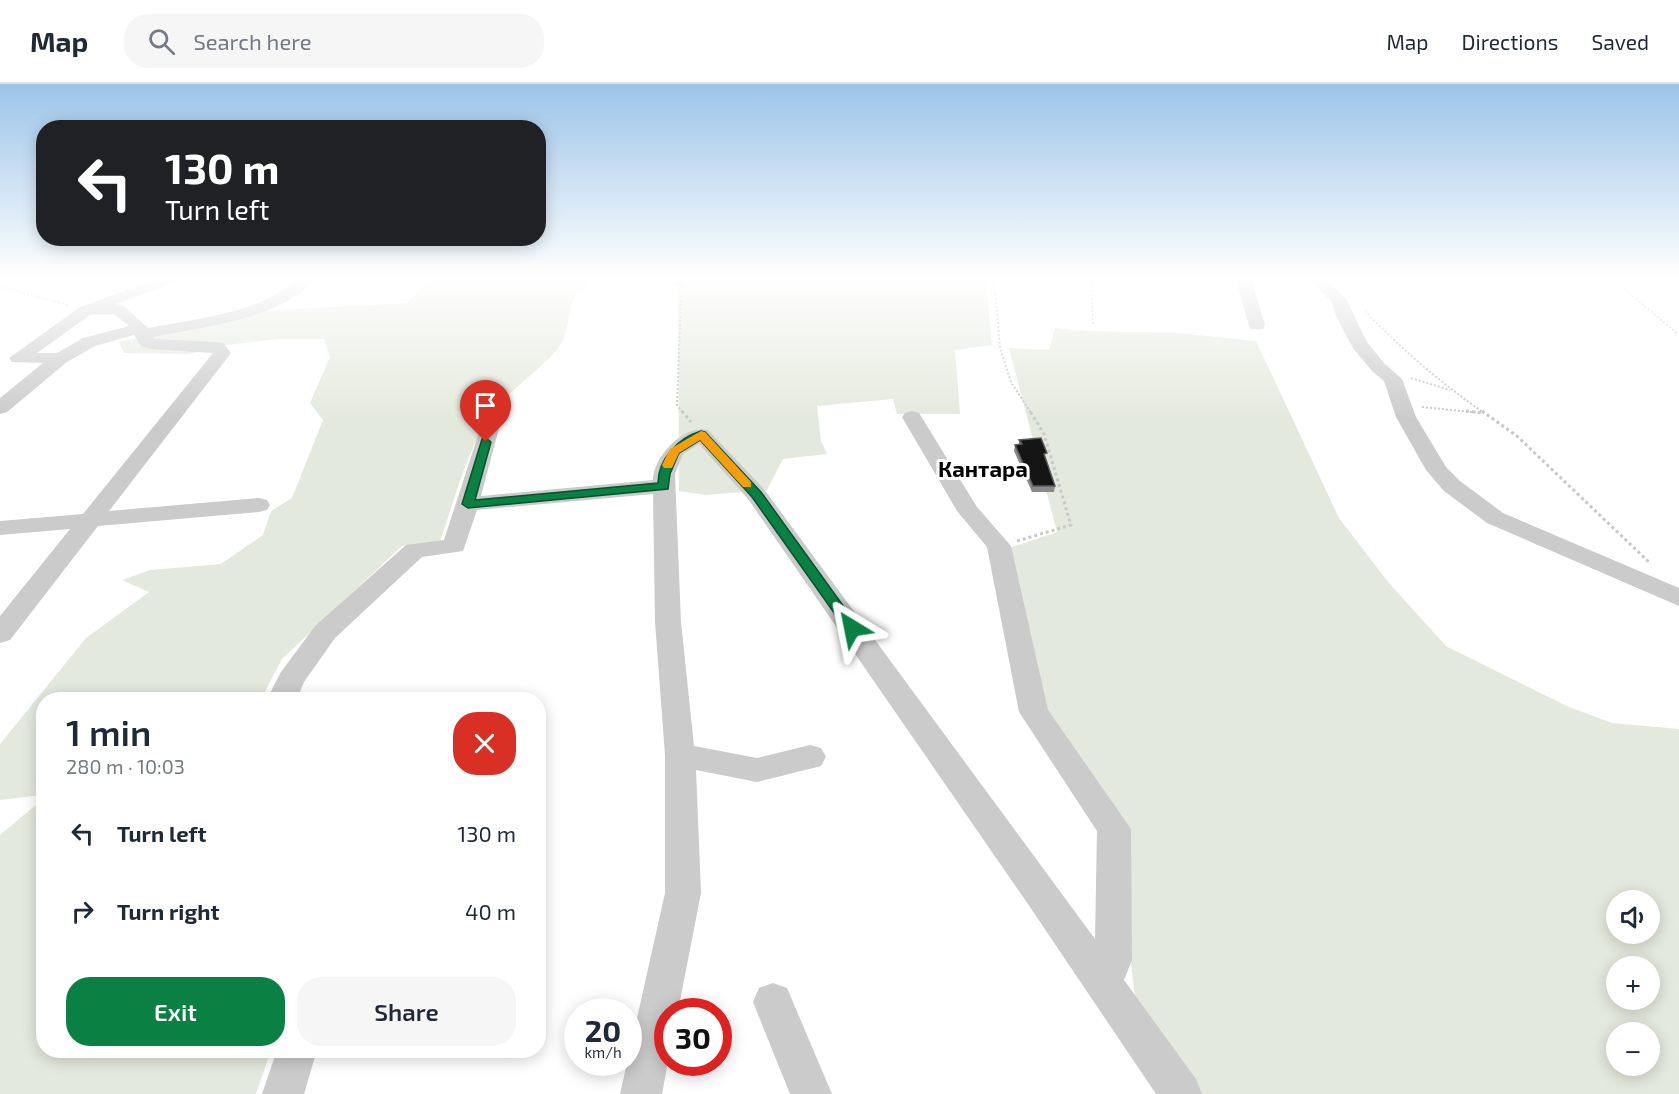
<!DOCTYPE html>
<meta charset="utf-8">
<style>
:root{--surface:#fff;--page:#f6f6f7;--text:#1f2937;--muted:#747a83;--line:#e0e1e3;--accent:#0b8043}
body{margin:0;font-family:"Exo 2",sans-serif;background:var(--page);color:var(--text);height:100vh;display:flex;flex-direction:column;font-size:22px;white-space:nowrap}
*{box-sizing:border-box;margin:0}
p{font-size:20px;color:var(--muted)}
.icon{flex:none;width:33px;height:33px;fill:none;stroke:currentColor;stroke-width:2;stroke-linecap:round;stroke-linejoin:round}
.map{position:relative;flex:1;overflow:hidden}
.panel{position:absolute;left:36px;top:608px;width:510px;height:366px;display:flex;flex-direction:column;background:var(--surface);border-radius:24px;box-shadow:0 3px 15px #0003}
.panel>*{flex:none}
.banner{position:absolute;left:36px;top:36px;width:510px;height:126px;border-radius:24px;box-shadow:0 3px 15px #0003;background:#202124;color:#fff;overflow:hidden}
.controls{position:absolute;left:1606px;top:806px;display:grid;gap:12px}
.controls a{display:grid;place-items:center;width:54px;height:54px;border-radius:50%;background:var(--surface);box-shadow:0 3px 15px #0003;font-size:30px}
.speed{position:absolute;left:564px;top:914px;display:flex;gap:12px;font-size:30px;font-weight:700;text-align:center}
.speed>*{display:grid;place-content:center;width:78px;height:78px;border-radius:50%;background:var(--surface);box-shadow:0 3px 15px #0003;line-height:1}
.speed small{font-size:15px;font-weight:400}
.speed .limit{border:9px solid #d22;background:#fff;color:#111}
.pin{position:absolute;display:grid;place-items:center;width:51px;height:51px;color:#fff;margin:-62px -26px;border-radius:50% 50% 50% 0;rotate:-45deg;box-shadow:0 0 6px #0007}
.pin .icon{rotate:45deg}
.me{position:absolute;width:66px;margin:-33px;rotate:325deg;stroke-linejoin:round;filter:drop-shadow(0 0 4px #0008)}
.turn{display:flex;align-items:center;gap:21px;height:126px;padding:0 30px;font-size:27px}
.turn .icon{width:78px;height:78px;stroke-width:2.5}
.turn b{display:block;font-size:42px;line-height:51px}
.round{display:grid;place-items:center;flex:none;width:63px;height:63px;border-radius:24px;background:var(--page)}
.overview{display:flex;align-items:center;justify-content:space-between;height:102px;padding:0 30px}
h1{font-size:36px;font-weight:600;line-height:45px}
.button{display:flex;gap:12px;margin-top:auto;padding:12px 30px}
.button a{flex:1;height:69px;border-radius:24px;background:var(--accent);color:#fff;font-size:24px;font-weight:600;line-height:69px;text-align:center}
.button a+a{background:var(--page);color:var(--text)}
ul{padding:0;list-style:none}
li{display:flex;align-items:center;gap:18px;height:78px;padding:0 30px}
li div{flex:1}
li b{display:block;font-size:22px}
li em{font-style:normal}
header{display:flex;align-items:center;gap:36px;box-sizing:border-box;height:84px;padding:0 30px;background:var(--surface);border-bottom:2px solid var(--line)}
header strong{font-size:28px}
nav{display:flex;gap:33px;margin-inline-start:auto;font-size:21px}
.search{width:420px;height:54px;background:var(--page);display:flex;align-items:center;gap:15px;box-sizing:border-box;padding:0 21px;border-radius:24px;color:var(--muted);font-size:22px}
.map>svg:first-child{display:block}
.green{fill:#e4e9dd;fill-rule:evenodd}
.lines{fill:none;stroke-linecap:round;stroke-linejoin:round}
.path-far1{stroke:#c8c8c8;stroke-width:2;stroke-dasharray:2 2;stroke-linecap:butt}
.path{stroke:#c8c8c8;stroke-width:3;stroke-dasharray:3 3;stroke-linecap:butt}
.minor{fill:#cbcbcb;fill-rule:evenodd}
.wall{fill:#8a8a8a}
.building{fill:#151515;stroke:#5b5b5b;stroke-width:1.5}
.route{fill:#0b8043;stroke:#07532c;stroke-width:1.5}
.slow{fill:#f59e0b}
.labels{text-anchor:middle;stroke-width:6;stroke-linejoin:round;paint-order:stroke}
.neighbourhood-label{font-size:22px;font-weight:bold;fill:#000;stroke:#fff}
</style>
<header>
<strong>Map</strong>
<div class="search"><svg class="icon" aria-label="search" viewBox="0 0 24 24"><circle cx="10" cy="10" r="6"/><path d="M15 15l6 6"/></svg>Search here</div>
<nav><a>Map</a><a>Directions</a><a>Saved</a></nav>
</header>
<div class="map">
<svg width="1679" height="1010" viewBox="0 0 1679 1010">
<rect width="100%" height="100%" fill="#fff"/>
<g class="green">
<path d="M436,194H598C562,211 575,229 562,258C557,271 513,305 500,319C469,355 456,413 440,457L402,462L282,575L261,615H44L43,711L0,716V660L86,554L149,508L122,496L150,486L221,480L263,451L271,427L292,414L323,336L310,319L330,273L324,255H278L227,261L189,270L124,269L119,258L260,227L407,219L426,198Z"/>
<polygon points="691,194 982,194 986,197 992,261 955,266 960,330 897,330 893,315 817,322 821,357 827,370 783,375 767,406 706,411 679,407 678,198"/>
<path d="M1055,244L1087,247L1178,249L1256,257L1339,434L1388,498L1446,562L1569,623L1612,639L1679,645V1010H1189L1138,936L1114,745L1041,621L1009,464L1057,448L1009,264L1049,266ZM1617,816H1650V849H1617ZM1617,882H1650V915H1617ZM1617,948H1650V981H1617Z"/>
<polygon points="43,715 44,966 271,966 256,1010 0,1010 0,751"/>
</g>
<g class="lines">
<g class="path-far1">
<polyline points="994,194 1000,264 1011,298 1031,329"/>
<polyline points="1091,194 1093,241"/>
<polyline points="1611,194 1679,251"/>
<polyline points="0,203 68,221"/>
<polyline points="681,212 677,321 683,329"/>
<path d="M1365,227C1401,265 1441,299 1484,329"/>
<polyline points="1411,294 1450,306"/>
<polyline points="1422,323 1481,329"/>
</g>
<g class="path">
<polyline points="682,327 691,338"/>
<polyline points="1466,327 1483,329"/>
<polyline points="1482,327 1518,353 1651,480"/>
<polyline points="1017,457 1071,441 1044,350 1030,327"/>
</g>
<g class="minor">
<path d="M159,194H181L178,197L117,220L124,222L148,244C197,234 260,230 298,194H315C285,235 200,243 153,253L154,255L217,258L223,259L231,269L109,427L259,414L267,416L270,421L267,426L259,428L98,442L10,556L0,559V532L70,445L0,451V437L83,430L213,269L151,265L141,262L134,251L95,262L67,278L7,328L0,330V314L43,279L12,278L9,274L80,223ZM114,230L129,242L83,254L57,269H37L90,231Z"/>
<polygon points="675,194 691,194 686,203 681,205 673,200"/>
<polygon points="1235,194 1251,194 1265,241 1263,245 1251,245 1249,241"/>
<polygon points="1308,194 1325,194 1346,215 1367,258 1384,279 1402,295 1416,333 1446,383 1460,397 1503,429 1679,504 1679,522 1487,439 1444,407 1426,386 1396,333 1384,297 1372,287 1353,264 1337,234 1331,217"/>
<path d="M912,327L919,329L977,423L1011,462L1048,626L1131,745L1132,876L1124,896L1196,995L1202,1010H1156L1030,823L748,415L699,360L683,370L675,390L681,538L694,662L757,674L810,661L821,664L826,673L821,682L757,698L696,686L701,809L678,927H668V978L662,1010H620L665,809V671L655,538L653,410L477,426L463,467L422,473L335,554L304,598L297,615H267L281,588L315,542L406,461L444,456L484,333H498L501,337L481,412L653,396C653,373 684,340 708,346L764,405L1095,855L1097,747L1019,628L987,463L957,427L902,333L905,329Z"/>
<polygon points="773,899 787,904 832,1010 790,1010 753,918 759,904"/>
<polygon points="277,966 317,966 304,1010 262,1010"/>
</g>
</g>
<polygon class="wall" points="1019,356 1046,375 1055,402 1054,408 1032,408 1014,367 1015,361 1019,360"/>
<polygon class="building" points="1041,354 1047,369 1044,370 1055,402 1033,402 1015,361 1022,360 1019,356"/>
<linearGradient id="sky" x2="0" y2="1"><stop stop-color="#9cc4e8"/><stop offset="0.58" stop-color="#fff"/><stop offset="1" stop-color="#fff" stop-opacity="0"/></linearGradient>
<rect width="1679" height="335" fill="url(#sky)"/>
<path class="route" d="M701,347L705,348L761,408L857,541L859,544L857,547H847L752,413L700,356L679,369L670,390L668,405L468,424L462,420L482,355L486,354L491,358L475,416L658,399C658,375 678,354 701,347Z"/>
<polygon class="slow" points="701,347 705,348 751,398 751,403 743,403 700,356 679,369 672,384 664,384 662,381 670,365"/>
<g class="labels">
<g class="neighbourhood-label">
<text x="983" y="393">Кантара</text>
</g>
</g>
</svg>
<div class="controls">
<a><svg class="icon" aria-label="sound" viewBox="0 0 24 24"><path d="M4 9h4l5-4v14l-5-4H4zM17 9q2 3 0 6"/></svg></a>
<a>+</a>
<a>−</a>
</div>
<div class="speed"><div>20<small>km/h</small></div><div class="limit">30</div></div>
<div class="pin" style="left:486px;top:358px;background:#d93025"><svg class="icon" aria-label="arrive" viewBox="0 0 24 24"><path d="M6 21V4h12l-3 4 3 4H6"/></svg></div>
<svg class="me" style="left:852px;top:544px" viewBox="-20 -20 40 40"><path d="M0-17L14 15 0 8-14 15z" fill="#0b8043" stroke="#fff" stroke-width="4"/></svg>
<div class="banner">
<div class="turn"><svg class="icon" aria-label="left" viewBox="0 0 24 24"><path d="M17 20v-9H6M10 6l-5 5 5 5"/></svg><div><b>130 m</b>Turn left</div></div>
</div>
<section class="panel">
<div class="overview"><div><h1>1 min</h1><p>280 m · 10:03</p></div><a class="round" style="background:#d93025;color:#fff"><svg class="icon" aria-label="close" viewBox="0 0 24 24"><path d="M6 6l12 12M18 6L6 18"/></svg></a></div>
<ul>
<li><svg class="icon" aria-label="left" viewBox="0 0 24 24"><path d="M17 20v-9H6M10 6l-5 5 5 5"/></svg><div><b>Turn left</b></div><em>130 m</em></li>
<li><svg class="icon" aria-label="right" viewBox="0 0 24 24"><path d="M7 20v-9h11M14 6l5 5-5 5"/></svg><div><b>Turn right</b></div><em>40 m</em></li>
</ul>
<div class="button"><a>Exit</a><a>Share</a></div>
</section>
</div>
